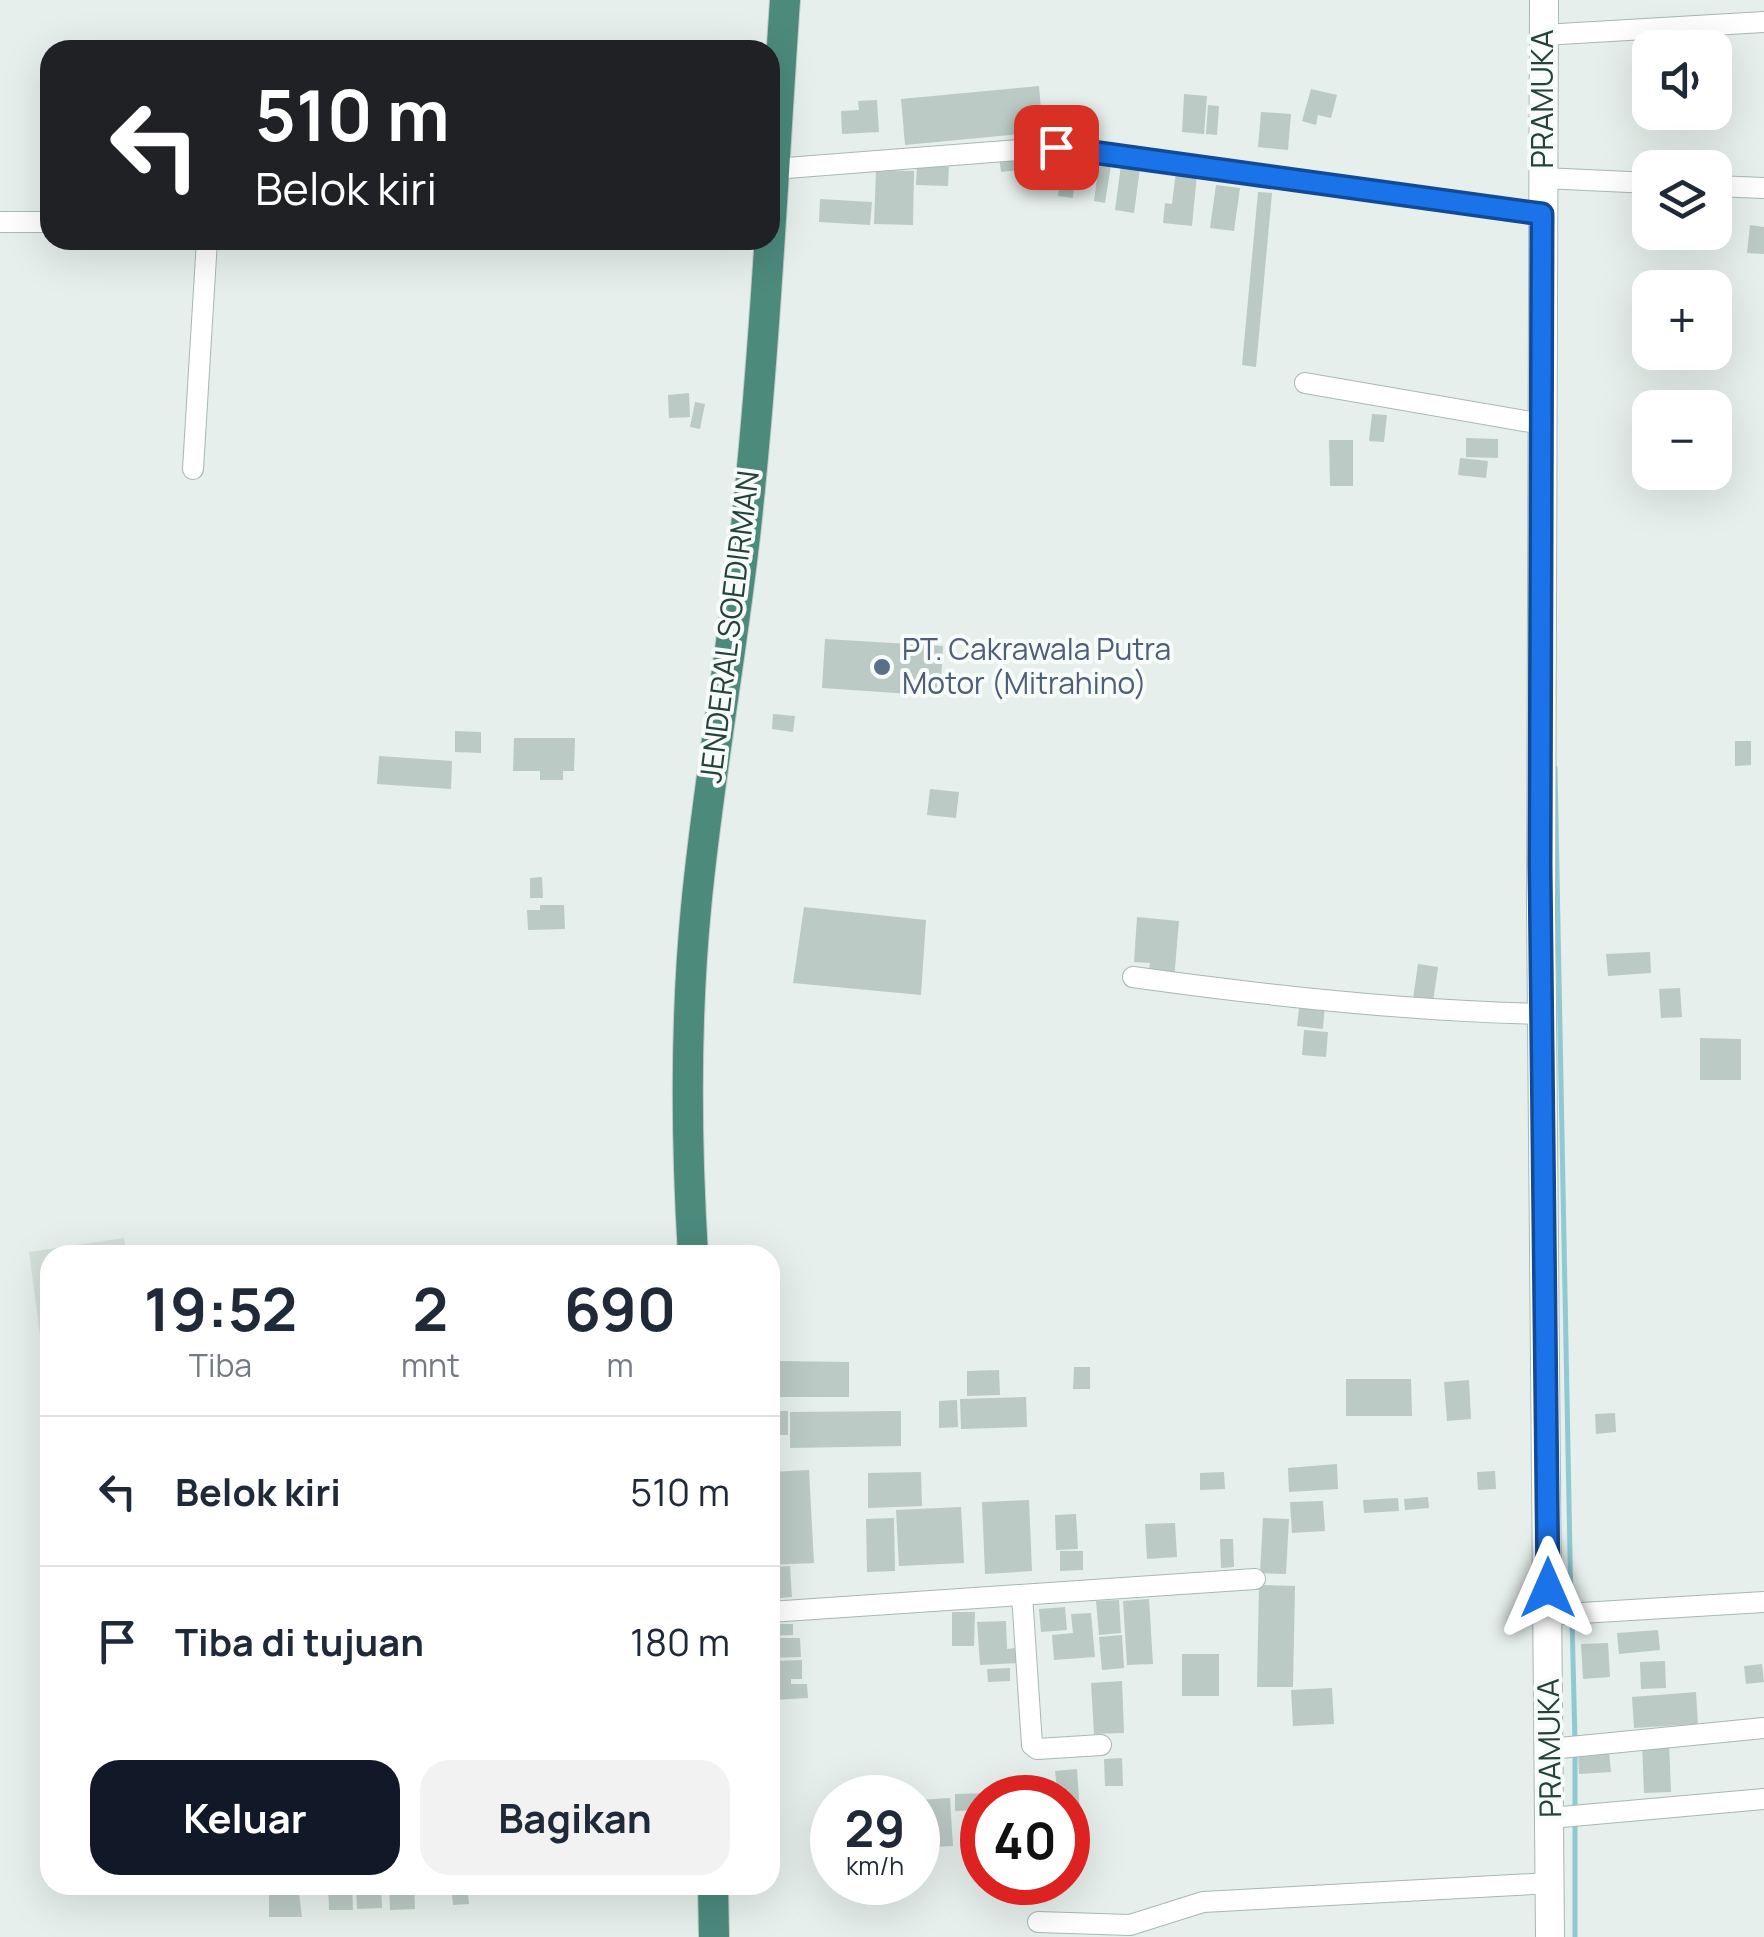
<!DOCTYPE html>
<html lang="id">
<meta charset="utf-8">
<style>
:root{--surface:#fff;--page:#f2f2f3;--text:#1f2937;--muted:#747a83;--line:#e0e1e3;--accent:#111827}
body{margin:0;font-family:Manrope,sans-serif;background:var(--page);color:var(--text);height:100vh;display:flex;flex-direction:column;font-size:38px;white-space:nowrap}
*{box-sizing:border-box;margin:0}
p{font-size:32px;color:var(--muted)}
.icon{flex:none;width:55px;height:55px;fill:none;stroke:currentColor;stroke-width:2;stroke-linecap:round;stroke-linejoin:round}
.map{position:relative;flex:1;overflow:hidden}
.side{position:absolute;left:40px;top:1245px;width:740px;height:650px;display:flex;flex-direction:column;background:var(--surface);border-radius:30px;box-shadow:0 10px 40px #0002}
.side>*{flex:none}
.top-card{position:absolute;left:40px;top:40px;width:740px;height:210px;border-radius:30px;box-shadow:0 10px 40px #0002;background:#202124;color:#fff;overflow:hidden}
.buttons{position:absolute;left:1632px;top:30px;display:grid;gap:20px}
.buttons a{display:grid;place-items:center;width:100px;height:100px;border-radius:20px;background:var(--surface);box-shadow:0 10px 40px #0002;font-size:50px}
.speed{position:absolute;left:810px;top:1775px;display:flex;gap:20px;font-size:50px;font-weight:700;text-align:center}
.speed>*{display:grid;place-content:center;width:130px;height:130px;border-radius:50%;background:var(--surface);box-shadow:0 10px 40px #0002;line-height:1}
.speed small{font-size:25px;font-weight:400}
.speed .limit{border:15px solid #d22;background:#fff;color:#111}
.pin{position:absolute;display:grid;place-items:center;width:85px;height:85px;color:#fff;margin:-42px;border-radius:20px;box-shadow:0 5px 15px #0006}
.me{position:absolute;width:110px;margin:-55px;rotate:0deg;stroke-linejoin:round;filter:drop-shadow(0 0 8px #0008)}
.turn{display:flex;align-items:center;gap:35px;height:210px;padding:0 50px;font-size:45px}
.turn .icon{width:130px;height:130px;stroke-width:2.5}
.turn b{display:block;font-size:70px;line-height:85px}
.eta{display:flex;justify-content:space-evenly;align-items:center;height:170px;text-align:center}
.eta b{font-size:60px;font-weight:700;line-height:70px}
.button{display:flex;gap:20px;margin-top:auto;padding:20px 50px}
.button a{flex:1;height:115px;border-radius:30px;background:var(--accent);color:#fff;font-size:40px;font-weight:700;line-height:115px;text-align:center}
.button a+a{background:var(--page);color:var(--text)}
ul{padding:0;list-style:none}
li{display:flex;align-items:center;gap:30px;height:150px;padding:0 50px;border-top:2px solid var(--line)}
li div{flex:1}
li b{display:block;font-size:38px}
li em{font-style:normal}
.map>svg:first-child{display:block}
.built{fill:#d4dfda}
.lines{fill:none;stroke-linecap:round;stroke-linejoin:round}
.stream{stroke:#8ec9d4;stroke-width:5}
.building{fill:#bbcac4}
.minor-casing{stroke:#a8b8b2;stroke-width:22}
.tertiary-casing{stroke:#a8b8b2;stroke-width:30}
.trunk-casing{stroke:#c2cac8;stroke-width:32}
.minor{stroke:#fff;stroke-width:20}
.tertiary{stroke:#fff;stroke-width:28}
.trunk{stroke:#4c8a7c;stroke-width:30}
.route-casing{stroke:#114b97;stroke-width:25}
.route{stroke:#1a73e8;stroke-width:18}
.service-dot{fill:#5c6f8a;stroke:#f7fbf9;stroke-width:4}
.labels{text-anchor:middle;stroke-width:8;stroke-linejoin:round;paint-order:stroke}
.street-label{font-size:30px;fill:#24423a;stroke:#f7fbf9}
.service-label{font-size:30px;fill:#4e5e75;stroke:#f7fbf9;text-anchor:start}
</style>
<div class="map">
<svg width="1764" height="1937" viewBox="0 0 1764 1937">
<rect width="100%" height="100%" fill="#e6efeb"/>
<polygon class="built" points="124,1238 126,1255 50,1255 50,1410 29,1252"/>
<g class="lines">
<g class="stream">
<polyline points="1555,768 1571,1607"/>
<polyline points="1572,1618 1575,1742"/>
<polyline points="1575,1812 1575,1753"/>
<polyline points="1575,1937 1575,1823"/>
</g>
</g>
<g class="building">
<polygon points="644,42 644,50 579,50 579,47"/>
<polygon points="1039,86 1043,132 905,145 901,99"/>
<polygon points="1311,89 1337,95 1331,118 1318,115 1316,125 1302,121"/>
<polygon points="1184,94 1207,96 1204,134 1182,132"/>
<polygon points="877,100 879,132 842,134 841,111 859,110 858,101"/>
<polygon points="1208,105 1219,106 1217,135 1206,134"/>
<polygon points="1261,112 1291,114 1288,150 1258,147"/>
<polygon points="1051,151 1053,167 1001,172 999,156"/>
<polygon points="1062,163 1076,164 1073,198 1058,196"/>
<polygon points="1099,164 1111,165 1105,203 1094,201"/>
<polygon points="917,165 949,167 948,186 916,185"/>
<polygon points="1121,165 1140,168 1134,213 1115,210"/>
<polygon points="876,170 914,171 913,225 874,224"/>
<polygon points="1176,171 1197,174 1192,226 1163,223 1165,203 1172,204"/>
<polygon points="1216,185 1240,188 1234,231 1210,228"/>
<polygon points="1258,192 1272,193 1256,367 1242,365"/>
<polygon points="820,199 872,202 870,225 819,222"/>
<polygon points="1750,225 1764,227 1764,254 1747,253"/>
<polygon points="689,393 690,417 669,418 668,395"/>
<polygon points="695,402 705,404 700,429 690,427"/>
<polygon points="1372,414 1387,415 1384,442 1369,441"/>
<polygon points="1466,438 1498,439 1498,458 1466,457"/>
<polygon points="1329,440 1353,440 1353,486 1330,486"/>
<polygon points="1460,458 1488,461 1486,478 1458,475"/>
<polygon points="825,639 943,646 940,696 822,688"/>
<polygon points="773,714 795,716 793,732 772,729"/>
<polygon points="455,731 481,732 481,753 455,752"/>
<polygon points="514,738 575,738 574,771 563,771 563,780 540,780 540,771 513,771"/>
<polygon points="1735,741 1751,741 1751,765 1735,766"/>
<polygon points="379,756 452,761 451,789 377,784"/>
<polygon points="930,789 959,792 956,818 927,815"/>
<polygon points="542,877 543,898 530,898 530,878"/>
<polygon points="540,905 564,905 565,929 528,930 527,910 540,910"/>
<polygon points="804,907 926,920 921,995 793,983"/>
<polygon points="1137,917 1179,921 1174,980 1148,978 1150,963 1134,962"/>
<polygon points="1650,952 1651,973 1608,976 1606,954"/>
<polygon points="1418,964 1438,967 1433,1002 1413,999"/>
<polygon points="1680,988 1682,1017 1661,1018 1659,989"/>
<polygon points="1300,1000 1325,1003 1323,1029 1297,1026"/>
<polygon points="1304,1030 1328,1032 1326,1057 1302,1055"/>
<polygon points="1700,1038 1741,1039 1741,1080 1700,1080"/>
<polygon points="778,1361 849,1362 849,1397 777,1397 777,1388 770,1388 770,1369 777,1369"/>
<polygon points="1074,1367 1090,1367 1090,1389 1073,1389"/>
<polygon points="999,1370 1000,1395 967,1396 967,1371"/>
<polygon points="1346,1379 1411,1379 1412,1416 1346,1416"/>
<polygon points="1469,1380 1471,1419 1447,1421 1444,1382"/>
<polygon points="1026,1397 1027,1427 961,1429 960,1399"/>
<polygon points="957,1400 958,1427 939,1428 939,1401"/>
<rect x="770" y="1411" width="18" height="24"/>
<polygon points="901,1411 901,1446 790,1448 790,1412"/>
<polygon points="1615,1413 1616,1432 1596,1434 1595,1414"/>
<polygon points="1337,1464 1338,1489 1289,1492 1288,1468"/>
<polygon points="809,1470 814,1563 770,1565 770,1560 774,1560 770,1472"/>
<polygon points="1495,1471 1496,1489 1478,1490 1477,1472"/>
<polygon points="921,1472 922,1506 868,1508 868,1473"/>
<polygon points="1224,1472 1225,1489 1200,1490 1200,1473"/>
<polygon points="1428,1497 1429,1508 1405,1510 1404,1499"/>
<polygon points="1398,1498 1399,1511 1364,1513 1363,1500"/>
<polygon points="1029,1500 1032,1571 985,1574 982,1502"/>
<polygon points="1323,1501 1325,1531 1292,1533 1290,1502"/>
<polygon points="961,1507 964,1563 899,1566 896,1510"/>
<polygon points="1076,1514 1078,1549 1056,1550 1055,1515"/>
<polygon points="894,1518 895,1571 867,1572 866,1519"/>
<polygon points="1263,1518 1289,1519 1286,1574 1260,1573"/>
<polygon points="1175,1523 1177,1557 1147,1559 1145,1524"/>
<polygon points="1220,1539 1233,1539 1234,1567 1221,1568"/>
<polygon points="1060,1551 1083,1551 1083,1570 1060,1571"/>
<polygon points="790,1566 792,1597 770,1599 770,1567"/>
<polygon points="1259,1585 1295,1586 1293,1687 1257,1687"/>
<polygon points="1149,1599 1153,1664 1127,1665 1123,1601"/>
<polygon points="1119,1600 1121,1633 1099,1635 1096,1601"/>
<polygon points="1065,1607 1067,1630 1041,1632 1039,1609"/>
<polygon points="952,1612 975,1612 974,1646 952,1646"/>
<polygon points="1091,1613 1095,1657 1054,1660 1052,1635 1073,1633 1071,1614"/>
<polygon points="1006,1621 1007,1649 1016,1648 1018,1663 980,1665 977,1622"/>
<polygon points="770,1624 793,1624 793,1635 770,1636"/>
<polygon points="1658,1630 1660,1650 1619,1654 1617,1633"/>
<polygon points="1122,1635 1124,1668 1102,1670 1099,1637"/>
<polygon points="770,1638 800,1638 801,1657 770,1658"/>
<polygon points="1608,1643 1610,1677 1583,1679 1581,1644"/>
<rect x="1182" y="1654" width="37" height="42"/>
<polygon points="802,1660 802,1679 791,1679 791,1684 807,1684 808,1698 774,1700 770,1661"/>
<polygon points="1665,1661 1666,1688 1641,1689 1640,1662"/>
<polygon points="1762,1664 1764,1682 1746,1684 1744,1666"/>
<polygon points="1010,1668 1010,1681 988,1682 987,1669"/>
<polygon points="1122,1681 1124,1733 1094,1734 1091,1683"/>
<polygon points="1332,1688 1334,1724 1293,1726 1291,1690"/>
<polygon points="1696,1692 1698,1724 1634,1728 1632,1697"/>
<polygon points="1669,1742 1671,1792 1644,1793 1642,1743"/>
<polygon points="1609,1751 1611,1772 1579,1774 1578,1753"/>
<polygon points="1122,1758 1123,1786 1105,1786 1104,1759"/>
<polygon points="1077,1769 1080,1813 1068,1814 1068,1798 1042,1798 1041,1789 1057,1788 1055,1771"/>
<polygon points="990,1793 990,1798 982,1798 982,1810 955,1811 955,1794"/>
<polygon points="950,1798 953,1846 918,1848 918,1800"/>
<polygon points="269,1885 298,1885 302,1917 269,1917"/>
<polygon points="328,1885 352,1885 353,1910 329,1910"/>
<polygon points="356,1885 381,1885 382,1908 357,1909"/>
<polygon points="389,1885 414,1885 415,1909 390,1910"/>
<polygon points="451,1885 467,1885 469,1904 453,1905"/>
<polygon points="510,1885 556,1885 556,1892 510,1894"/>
</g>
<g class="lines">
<defs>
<g id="minor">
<polyline points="1543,35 1764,22"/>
<polyline points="774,169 1056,147 1542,214"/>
<polyline points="1543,178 1650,183"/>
<polyline points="1715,186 1764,188"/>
<polyline points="0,222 50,222"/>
<polyline points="1305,383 1542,424"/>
<polyline points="193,469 207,240"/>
<path d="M1133,977C1269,996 1405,1011 1542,1014"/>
<polyline points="1022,1595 1032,1745 1037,1749 1101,1745"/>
<polyline points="770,1612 1255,1579"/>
<polyline points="1548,1615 1764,1602"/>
<polyline points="1550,1749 1764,1728"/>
<polyline points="1550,1818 1764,1799"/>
<polyline points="1038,1922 1130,1925 1203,1902 1551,1883"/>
</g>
<polyline id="tertiary" points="1544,0 1541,905 1550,1937"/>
<g id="trunk">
<path d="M693,1255C686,1140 685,1023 696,908C708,780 732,654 746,527C765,351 773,176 785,0"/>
<polyline points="713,1885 714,1937"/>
</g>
</defs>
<use href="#minor" class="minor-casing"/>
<use href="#tertiary" class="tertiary-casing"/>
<use href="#trunk" class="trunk-casing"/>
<use href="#minor" class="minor"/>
<use href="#tertiary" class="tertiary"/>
<use href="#trunk" class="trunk"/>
</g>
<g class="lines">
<defs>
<polyline id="route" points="1056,147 1542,214 1540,866 1548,1588"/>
</defs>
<use href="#route" class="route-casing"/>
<use href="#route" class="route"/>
</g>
<circle class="service-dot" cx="882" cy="667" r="10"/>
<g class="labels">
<g class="street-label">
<text transform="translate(1543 99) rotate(-90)" y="10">PRAMUKA</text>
<text transform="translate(730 627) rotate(-83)" y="10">JENDERAL SOEDIRMAN</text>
<text transform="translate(1550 1748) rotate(-91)" y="10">PRAMUKA</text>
</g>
<g class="service-label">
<text x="902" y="660">PT. Cakrawala Putra<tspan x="902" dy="34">Motor (Mitrahino)</tspan></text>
</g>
</g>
</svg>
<div class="buttons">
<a><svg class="icon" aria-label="sound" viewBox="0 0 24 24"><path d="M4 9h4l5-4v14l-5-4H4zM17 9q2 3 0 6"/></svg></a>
<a><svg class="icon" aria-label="layers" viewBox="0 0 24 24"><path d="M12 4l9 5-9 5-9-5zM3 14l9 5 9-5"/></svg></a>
<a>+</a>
<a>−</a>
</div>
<div class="speed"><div>29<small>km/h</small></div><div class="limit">40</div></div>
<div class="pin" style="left:1056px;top:147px;background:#d93025"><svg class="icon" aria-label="arrive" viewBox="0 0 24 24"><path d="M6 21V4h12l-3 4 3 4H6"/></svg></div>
<svg class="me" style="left:1548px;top:1588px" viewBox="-20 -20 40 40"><path d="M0-17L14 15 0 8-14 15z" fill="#1a73e8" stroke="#fff" stroke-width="4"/></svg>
<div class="top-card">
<div class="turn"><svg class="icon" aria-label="left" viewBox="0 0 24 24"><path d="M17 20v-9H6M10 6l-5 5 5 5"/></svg><div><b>510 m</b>Belok kiri</div></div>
</div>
<section class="side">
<div class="eta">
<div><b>19:52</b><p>Tiba</p></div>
<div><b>2</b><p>mnt</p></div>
<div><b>690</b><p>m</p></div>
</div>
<ul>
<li><svg class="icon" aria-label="left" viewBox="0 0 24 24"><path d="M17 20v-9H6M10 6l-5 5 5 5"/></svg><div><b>Belok kiri</b></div><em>510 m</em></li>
<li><svg class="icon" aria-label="arrive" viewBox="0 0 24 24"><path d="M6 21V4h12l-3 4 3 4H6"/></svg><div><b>Tiba di tujuan</b></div><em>180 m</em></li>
</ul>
<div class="button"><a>Keluar</a><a>Bagikan</a></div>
</section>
</div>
